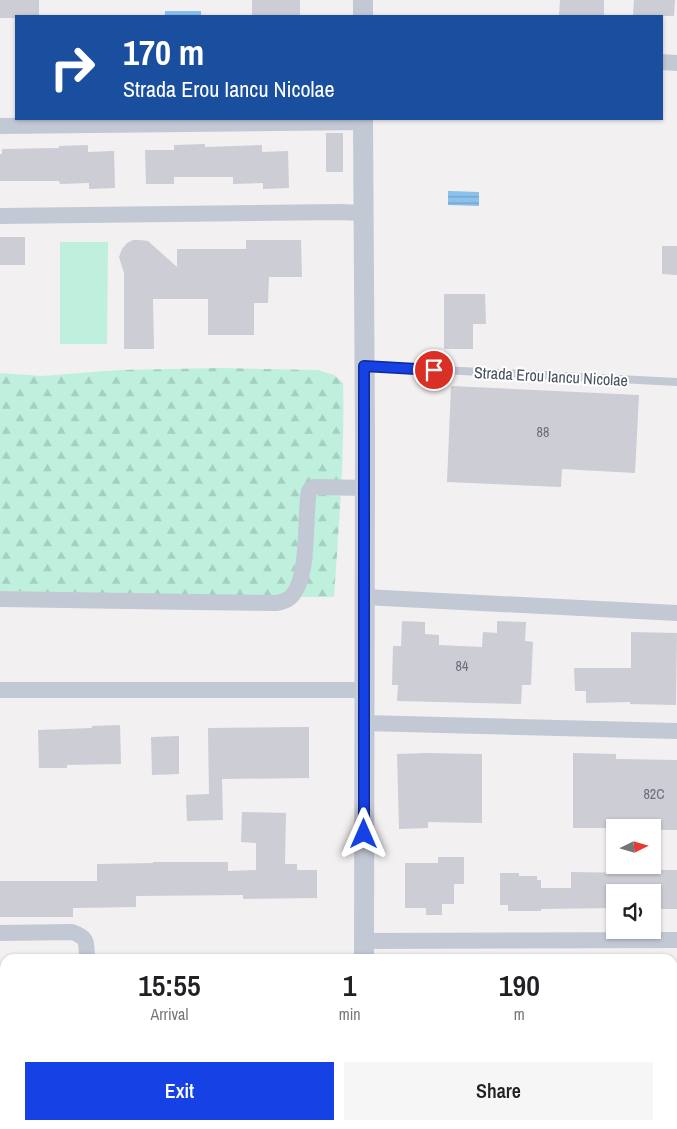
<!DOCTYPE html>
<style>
:root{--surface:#fff;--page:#f6f6f6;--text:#202124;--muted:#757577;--accent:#1641e5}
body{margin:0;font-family:"Archivo Narrow",sans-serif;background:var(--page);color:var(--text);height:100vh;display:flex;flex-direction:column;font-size:19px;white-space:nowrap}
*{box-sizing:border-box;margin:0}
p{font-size:16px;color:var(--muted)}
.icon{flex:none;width:28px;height:28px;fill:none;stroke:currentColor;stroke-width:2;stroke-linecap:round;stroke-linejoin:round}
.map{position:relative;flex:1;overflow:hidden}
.panel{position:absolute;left:0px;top:954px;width:678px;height:176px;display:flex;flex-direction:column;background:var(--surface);border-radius:15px 15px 0 0;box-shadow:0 1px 4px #0004}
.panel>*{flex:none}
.top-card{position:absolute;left:15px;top:15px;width:648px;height:105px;border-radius:0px;box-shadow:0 1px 4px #0004;background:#1a4fa0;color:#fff;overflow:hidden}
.needle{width:32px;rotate:85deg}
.controls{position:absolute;left:606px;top:819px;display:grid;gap:10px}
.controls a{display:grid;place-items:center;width:55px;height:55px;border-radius:0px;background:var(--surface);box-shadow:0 1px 4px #0004;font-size:25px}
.pin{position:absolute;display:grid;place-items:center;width:42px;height:42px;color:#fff;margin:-21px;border:2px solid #fff;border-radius:50%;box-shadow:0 1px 5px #0007}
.me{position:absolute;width:55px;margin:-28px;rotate:0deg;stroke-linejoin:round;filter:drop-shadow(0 0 4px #0008)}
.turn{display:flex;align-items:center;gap:18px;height:105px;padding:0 25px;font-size:22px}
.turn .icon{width:65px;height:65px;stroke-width:2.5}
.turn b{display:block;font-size:35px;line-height:42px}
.eta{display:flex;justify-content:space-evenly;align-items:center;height:85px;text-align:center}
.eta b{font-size:30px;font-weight:600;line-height:35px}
.action{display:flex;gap:10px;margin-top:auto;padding:10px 25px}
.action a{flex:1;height:58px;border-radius:0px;background:var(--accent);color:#fff;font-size:20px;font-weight:600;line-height:58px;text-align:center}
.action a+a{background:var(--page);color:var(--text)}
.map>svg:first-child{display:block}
.forest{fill:url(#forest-firs)}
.green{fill:#bef0dd}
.water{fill:url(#water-rules)}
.building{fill:#cccdd5}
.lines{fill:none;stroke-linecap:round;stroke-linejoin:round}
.service{stroke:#c3c8d5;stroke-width:8}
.minor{stroke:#c3c8d5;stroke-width:16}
.tertiary{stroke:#c3c8d5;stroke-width:20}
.route-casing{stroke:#0e2a95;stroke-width:12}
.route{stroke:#1641e5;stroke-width:9}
.labels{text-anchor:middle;stroke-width:4;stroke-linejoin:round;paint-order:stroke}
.number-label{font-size:14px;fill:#686e7b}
.street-label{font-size:16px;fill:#474e5d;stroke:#fff}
</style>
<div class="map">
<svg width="677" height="1129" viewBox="0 0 677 1129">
<defs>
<pattern id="forest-firs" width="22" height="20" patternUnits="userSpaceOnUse" patternTransform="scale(1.25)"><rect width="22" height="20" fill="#bef0dd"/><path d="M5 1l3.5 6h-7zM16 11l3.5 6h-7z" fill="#a5cfc0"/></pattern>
<pattern id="water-rules" width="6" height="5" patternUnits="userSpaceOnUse" patternTransform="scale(1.25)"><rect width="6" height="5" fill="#8ac2ed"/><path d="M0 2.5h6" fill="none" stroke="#73a0c3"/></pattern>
</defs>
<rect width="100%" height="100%" fill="#f2f0f0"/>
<path class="forest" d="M220,368L317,370L334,375L343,383C344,412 343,442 342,471C340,513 337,555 334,597H266L0,591V373L42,376L120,370Z"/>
<polygon class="green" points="60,242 108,242 107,344 60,344"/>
<g class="water">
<rect x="165" y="11" width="36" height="5"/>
<polygon points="448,191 479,192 479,206 448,205"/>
</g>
<g class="building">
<polygon points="0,0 39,0 39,16 16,16 16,18 0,18"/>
<rect x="252" y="0" width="48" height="16"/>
<polygon points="560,0 604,0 604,16 559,16"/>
<polygon points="634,0 675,0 674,16 633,16"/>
<rect x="326" y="133" width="17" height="39"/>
<polygon points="205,144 205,147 262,145 262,152 288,151 289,188 263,189 263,183 233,184 233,177 174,177 174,184 146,184 145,150 174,150 174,145"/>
<polygon points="88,145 88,152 114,151 115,188 89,189 89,183 60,184 59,181 0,181 0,154 2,154 2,149 59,148 59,146"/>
<rect x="0" y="237" width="25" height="28"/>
<polygon points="133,240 140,240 148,241 177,267 177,249 246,249 246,240 301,240 302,277 269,277 268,303 254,303 254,335 208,335 208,299 153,299 154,349 124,349 124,273 119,257 122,249 127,243"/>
<polygon points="662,246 677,246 677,275 662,274"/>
<polygon points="444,294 485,294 486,324 473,324 473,349 444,349"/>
<polygon points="451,386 639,395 635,473 562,469 561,487 447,482"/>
<polygon points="402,621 425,622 425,634 439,635 439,645 482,647 483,632 497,633 497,621 526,622 525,641 533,642 531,685 522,685 521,704 397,701 398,685 392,685 393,646 401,646"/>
<polygon points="631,632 677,633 676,705 630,704 630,702 586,703 586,691 575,691 574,668 631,668"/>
<polygon points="120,725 121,764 67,765 67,768 39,768 38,730 92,728 92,726"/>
<polygon points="309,727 309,778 222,779 223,820 187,821 186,795 209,794 208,728"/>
<polygon points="179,736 179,774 152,775 151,737"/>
<polygon points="426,753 482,754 482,823 428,822 428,828 399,829 397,754"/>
<polygon points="573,753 616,754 616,759 677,760 677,830 652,830 652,828 573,828"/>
<polygon points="242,812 286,813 285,864 297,864 297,870 317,870 317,898 243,899 243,895 136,896 136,907 73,908 73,917 0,917 0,881 97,881 97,864 153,863 153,862 228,862 228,871 256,870 256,843 241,842"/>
<polygon points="438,857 464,857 464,884 454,884 454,904 442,904 442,915 426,915 426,908 405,908 405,863 438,863"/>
<polygon points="632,870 677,870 677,909 652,909 652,892 615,892 615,908 541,909 541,911 508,911 508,905 500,905 500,873 519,873 519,876 537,876 537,880 541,880 541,888 571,888 571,872 632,873"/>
</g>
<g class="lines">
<polyline class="service" points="364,366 677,382"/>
<g class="minor">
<polyline points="661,62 677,63"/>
<polyline points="0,126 363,122"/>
<polyline points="0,216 339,212 364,213"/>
<polyline points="364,597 677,613"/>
<path d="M0,599L194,602L277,603C280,602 286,601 288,599C311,584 304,516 309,491L314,487H320L364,488"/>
<polyline points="0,690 364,690"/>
<polyline points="364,723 677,731"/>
<path d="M0,933L72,932C89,938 86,943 87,959"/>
<polyline points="364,941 677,940"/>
<polyline points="0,1076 5,1076"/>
</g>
<g class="tertiary">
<polyline points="363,0 363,16"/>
<polyline points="363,119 365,439 364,959"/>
<polyline points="363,1125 363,1129"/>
</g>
</g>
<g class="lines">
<defs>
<polyline id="route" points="364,834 364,366 434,370"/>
</defs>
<use href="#route" class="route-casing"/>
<use href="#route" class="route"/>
</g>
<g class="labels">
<g class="number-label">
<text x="543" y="437">88</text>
<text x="462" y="671">84</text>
<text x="654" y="799">82C</text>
</g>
<g class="street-label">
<text transform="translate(551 376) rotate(3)" y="6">Strada Erou Iancu Nicolae</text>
</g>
</g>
</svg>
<div class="controls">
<a><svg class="needle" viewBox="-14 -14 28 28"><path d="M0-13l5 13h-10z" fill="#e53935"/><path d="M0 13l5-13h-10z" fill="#757577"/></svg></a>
<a><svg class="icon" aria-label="sound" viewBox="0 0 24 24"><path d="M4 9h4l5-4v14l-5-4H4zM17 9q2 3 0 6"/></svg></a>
</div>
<div class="pin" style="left:434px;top:370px;background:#d93025"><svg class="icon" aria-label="arrive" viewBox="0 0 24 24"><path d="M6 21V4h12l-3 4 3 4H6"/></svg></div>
<svg class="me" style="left:364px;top:834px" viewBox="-20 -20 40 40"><path d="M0-17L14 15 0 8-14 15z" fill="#1641e5" stroke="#fff" stroke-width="4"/></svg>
<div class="top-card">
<div class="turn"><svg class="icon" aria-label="right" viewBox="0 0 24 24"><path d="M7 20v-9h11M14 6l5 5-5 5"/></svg><div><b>170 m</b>Strada Erou Iancu Nicolae</div></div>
</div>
<section class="panel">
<div class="eta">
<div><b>15:55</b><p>Arrival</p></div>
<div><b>1</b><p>min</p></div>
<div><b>190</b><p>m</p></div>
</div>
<div class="action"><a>Exit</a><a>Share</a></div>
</section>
</div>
